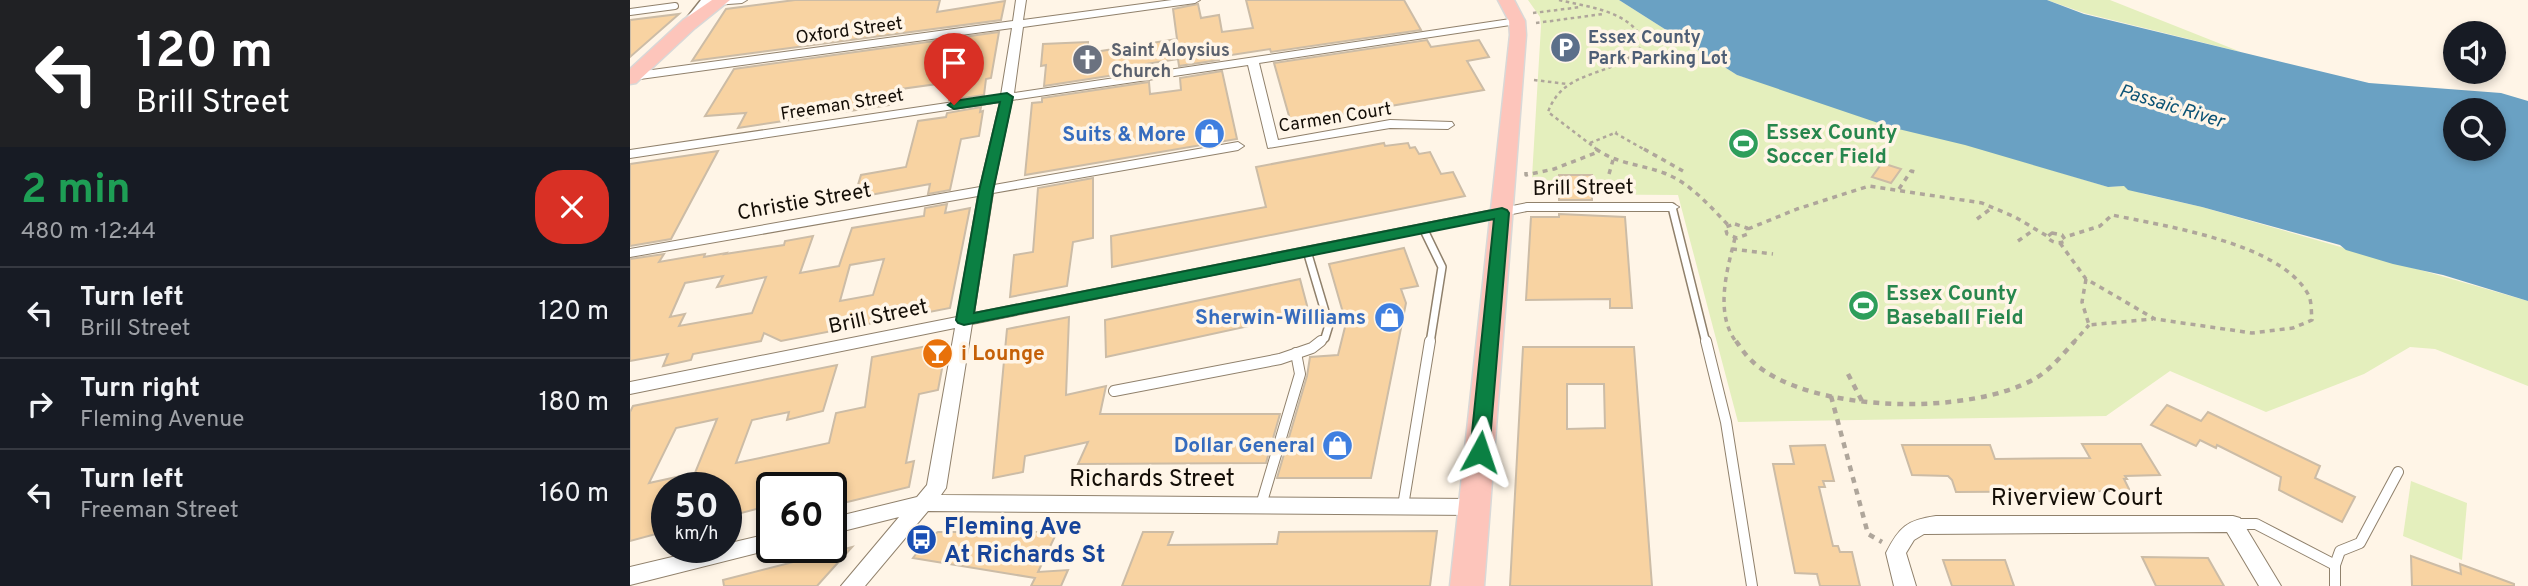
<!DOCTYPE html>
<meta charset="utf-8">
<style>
:root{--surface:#171b24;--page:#20242c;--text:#f1f3f6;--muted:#9ea1a6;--line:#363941}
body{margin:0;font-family:Overpass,sans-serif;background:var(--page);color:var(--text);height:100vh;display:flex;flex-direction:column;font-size:26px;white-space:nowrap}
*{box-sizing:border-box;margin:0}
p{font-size:23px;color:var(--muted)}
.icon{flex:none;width:38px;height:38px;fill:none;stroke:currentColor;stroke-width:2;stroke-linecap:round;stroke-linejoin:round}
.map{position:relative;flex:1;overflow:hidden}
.side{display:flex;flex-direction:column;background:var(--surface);width:630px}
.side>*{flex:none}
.hud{background:#202124;color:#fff;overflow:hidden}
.buttons{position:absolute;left:1813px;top:21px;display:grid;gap:14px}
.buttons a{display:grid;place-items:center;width:63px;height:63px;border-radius:50%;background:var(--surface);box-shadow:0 4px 10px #0003;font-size:35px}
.speed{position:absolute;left:21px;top:472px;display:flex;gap:14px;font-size:35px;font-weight:700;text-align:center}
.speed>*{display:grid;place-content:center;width:91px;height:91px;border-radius:50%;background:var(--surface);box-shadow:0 4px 10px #0003;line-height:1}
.speed small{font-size:18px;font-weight:400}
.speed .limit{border:4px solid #111;border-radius:10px;background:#fff;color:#111}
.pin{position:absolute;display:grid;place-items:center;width:60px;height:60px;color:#fff;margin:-72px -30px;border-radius:50% 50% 50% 0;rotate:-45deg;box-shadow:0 0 7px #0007}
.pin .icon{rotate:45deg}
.me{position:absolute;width:77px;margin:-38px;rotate:5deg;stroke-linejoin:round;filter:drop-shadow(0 0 5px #0008)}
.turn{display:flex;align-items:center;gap:24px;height:147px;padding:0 21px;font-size:32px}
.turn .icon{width:91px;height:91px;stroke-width:2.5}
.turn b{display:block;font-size:49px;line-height:60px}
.round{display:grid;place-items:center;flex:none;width:74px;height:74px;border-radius:28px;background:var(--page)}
.headline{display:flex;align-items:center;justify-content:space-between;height:119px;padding:0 21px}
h1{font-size:42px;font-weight:700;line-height:52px;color:#1e9e55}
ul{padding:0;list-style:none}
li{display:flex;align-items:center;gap:21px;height:91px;padding:0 21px;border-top:2px solid var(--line)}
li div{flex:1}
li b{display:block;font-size:26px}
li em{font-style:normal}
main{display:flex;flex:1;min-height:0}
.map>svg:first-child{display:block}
.green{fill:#e4efbd}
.water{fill:#6aa1c3;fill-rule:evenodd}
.building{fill:#f8d3a2;stroke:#ccbca6;stroke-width:2;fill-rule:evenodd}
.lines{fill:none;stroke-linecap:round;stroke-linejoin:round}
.service-far2-casing{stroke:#90816c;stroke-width:8}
.service-far1-casing{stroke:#90816c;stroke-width:10}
.service-casing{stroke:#90816c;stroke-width:12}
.minor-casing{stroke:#90816c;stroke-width:2}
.tertiary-casing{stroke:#90816c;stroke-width:3}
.primary-casing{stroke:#d9d8d7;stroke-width:3}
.path-far2{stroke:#afa69b;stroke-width:2.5;stroke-dasharray:3.5 3.5;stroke-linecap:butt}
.path-far1{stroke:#afa69b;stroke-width:3.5;stroke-dasharray:5 5;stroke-linecap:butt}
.path{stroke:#afa69b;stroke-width:4.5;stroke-dasharray:6 6;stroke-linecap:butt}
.service-far2{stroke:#fff;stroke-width:6}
.service-far1{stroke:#fff;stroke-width:7}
.service{stroke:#fff;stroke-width:10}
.minor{fill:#fff;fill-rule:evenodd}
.tertiary{fill:#fff;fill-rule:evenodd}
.primary{fill:#fdc5bb;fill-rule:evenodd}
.route{fill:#0b8043;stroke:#07532c;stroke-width:2}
.labels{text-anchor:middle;stroke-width:7;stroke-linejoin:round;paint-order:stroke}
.far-street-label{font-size:18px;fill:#140e07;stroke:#fff5e7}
.far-service-label{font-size:18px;font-weight:bold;fill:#4e5e75;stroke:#fff5e7;text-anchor:start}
.far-worship-label{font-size:18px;font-weight:bold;fill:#5b616d;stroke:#fff5e7;text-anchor:start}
.far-water-label{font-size:19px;font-style:italic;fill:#0c5375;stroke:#fff5e7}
.leisure-label{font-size:21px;font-weight:bold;fill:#27864d;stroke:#fff5e7;text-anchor:start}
.shop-label{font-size:21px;font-weight:bold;fill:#366cbe;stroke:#fff5e7;text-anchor:end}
.street-label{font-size:21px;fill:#140e07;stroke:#fff5e7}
.food-label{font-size:21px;font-weight:bold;fill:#c56008;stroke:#fff5e7;text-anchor:start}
.near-street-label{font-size:24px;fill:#140e07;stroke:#fff5e7}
.near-transit-label{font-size:24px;font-weight:bold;fill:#164399;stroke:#fff5e7;text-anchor:start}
</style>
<main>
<section class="side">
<div class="hud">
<div class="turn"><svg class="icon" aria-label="left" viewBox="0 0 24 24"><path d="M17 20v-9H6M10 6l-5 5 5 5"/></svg><div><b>120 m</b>Brill Street</div></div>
</div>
<div class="headline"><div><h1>2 min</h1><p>480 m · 12:44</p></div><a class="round" style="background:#d93025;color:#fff"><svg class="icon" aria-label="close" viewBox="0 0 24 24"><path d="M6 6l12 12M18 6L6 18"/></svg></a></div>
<ul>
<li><svg class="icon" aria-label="left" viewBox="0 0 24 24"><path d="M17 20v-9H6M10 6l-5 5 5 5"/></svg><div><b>Turn left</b><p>Brill Street</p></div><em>120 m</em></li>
<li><svg class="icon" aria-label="right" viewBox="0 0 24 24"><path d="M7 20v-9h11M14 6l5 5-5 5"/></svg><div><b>Turn right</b><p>Fleming Avenue</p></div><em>180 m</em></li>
<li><svg class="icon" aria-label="left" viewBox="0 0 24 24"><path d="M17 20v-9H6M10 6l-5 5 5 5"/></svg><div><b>Turn left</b><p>Freeman Street</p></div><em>160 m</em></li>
</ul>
</section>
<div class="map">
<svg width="1898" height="586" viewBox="0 0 1898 586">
<rect width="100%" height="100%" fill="#fff5e7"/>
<g class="green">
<polygon points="898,0 989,0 1107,75 1478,187 1495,186 1514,194 1572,207 1898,301 1898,386 1805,349 1780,347 1734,374 1636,412 1540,371 1476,416 1108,422 1048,195 901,194 911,26 910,17"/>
<polygon points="1417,0 1480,0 1611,52 1454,13"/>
<polygon points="1781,481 1837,503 1832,560 1773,536"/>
</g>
<path class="water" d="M989,0H1417L1454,14L1739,83L1871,93L1898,101V301L1813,275L1763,264L1716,250L1710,245L1572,207L1498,190L1494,186L1478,187L1335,145L1260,127L1107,75ZM1825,110H1864V149H1825Z"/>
<g class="building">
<polygon points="165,0 310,0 307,12 375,1 371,20 62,61 96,9"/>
<polygon points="616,0 774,0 791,30 641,52 640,49 588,57 589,60 549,66 548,59 516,64 517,70 414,86 416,65 411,66 413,44 458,42 458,53 547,39 543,9 568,4 571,18 589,15 592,32 623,28"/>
<polygon points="49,14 0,57 0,20"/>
<polygon points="369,32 361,78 356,79 354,95 319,100 322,82 264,90 259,105 108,128 116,113 75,116 104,69"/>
<polygon points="797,40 801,47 849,40 859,57 837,61 854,90 661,123 644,63"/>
<polygon points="592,71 607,139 395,175 402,103 412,102 412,98 519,82 520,94 551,90 550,78"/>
<polygon points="351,107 350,112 353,111 349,136 331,139 320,190 298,194 300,184 224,198 231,175 276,167 288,121 316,117 317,113"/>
<polygon points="754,143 755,146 778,143 780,148 785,147 789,154 800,152 811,174 823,172 835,196 482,267 481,236 636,207 626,167"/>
<polygon points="88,151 41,239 0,246 0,164"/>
<polygon points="1252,163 1271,169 1261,183 1242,177"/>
<rect x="929" y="175" width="33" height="25"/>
<polygon points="463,178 463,238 443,242 437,286 380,297 384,255 403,252 408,188"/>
<path d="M317,204L315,213L340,208L320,308L151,341L134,333L131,341L63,354L61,360L33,366L38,354L0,361V259L34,254L29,262L75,254L74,257L96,253L95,254L154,245L155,241L183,236L170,273L209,266L222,228L294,216L295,208ZM254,259L243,295L210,301L220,265ZM93,276L87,287L136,277L122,313L49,326L55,314L40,317L55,283Z"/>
<polygon points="929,214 995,217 1002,308 980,308 980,299 896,300 901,217 929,217"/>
<polygon points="774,248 788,286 771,289 776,303 741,478 647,478 677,376 680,357 708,355 716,323 699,264"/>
<polygon points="670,279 679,313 476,357 475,320"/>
<polygon points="439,317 436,395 476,386 470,414 650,414 636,463 448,464 458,442 395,456 393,472 363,478 377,329"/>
<path d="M317,342L308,390L289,394L276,463L284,461L279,487L201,506V488H142V505L96,517V488H37V531L0,541V412L3,406L207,365L193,411L157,420L159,412L122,420L106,463L130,458L199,443L206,413L235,407L242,357ZM87,419L65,473L19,483L46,428Z"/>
<path d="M893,347H1004L1022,586H880ZM937,384H974L975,428L937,429Z"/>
<polygon points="1537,405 1571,421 1578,412 1690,466 1685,478 1725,497 1712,522 1649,490 1651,477 1587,445 1586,448 1570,440 1566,446 1521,425"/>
<polygon points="1452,444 1511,444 1530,475 1495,476 1497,479 1494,479 1500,491 1326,492 1322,480 1318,476 1282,475 1272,445 1360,445 1365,459 1460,458"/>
<polygon points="1195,445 1204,481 1193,481 1195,487 1189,487 1203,546 1208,546 1210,552 1222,552 1230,586 1190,586 1187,574 1165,573 1143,464 1164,464 1160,446"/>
<polygon points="807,531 800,586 492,586 513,532 543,532 538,545 647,544 649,532"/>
<polygon points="308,532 427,532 408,572 438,570 431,586 401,586 405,578 283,558 300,536"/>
<polygon points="222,547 187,586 94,586 93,580"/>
<polygon points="1781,556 1831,574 1830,564 1884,584 1884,586 1782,586"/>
<polygon points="1512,557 1578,558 1594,586 1526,586"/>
<polygon points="1313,560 1375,560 1384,586 1322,586"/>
</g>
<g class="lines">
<defs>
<polyline id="service-far2" points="0,12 45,6"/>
<g id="service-far1">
<polyline points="1042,207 1076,343"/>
<polyline points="793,228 812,267 800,343"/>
<polyline points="677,251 699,325 695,338 689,343"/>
</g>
<g id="service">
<polyline points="1076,341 1096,422 1122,586"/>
<polyline points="484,391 650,359 682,348 691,341"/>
<polyline points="631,505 670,374 666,353"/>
<polyline points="773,506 800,341"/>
<polyline points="1606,524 1626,524 1705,565 1705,586"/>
<polyline points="1705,565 1710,551 1730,543 1768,472"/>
</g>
<g id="minor">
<polygon points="89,0 117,0 112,3 85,5 84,3"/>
<polygon points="386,0 396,0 393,20 542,0 570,0 565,3 393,27 384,93 887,18 892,21 887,24 629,63 648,140 760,120 822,122 824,125 818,129 760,128 638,148 618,65 382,100 364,185 608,142 614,146 608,150 363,193 344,313 897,203 1042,203 1049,207 1042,211 897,211 342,324 316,488 311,495 844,499 851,501 854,507 851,513 844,515 298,511 235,586 211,586 269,517 201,534 201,518 287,497 297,485 325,328 0,394 0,382 327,317 348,196 0,257 0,249 350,187 370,102 0,158 0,150 371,95 382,28 3,80 0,79 0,73 383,21"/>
<path d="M1306,516H1603L1610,518L1651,586H1629L1597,532L1294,534L1284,540L1276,553L1286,586H1264L1256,553C1269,527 1277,520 1306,516Z"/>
<polygon points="142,533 142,548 147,548 0,585 0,567 80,548 96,548 96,544"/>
</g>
<polygon id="tertiary" points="71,0 83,0 64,27 54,27 52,24"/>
<g id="primary">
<polygon points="82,0 100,0 65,28 6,83 0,84 0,69 53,20"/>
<polygon points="868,0 884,0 895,21 896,35 854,586 820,586 880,35 879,21"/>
</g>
</defs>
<use href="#service-far2" class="service-far2-casing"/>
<use href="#service-far1" class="service-far1-casing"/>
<use href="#service" class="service-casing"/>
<use href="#minor" class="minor-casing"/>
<use href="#tertiary" class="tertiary-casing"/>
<use href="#primary" class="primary-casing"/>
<g class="path-far2">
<path d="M929,0C958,7 1002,11 1014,43C987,80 935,65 918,112L969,151"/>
<polyline points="903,13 951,7"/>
<polyline points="906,23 973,14"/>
<polyline points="904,80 937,84"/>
<polyline points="985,133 1017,151"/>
<polyline points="960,143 987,132"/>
</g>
<g class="path-far1">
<path d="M966,149C987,164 1010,164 1034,173C1060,183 1079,205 1098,225"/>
<polyline points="1014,149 1053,171"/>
<polyline points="896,172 896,175 924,169 968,152"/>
<polyline points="979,174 983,160"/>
<polyline points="1269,189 1281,171 1289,173"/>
<polyline points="1347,219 1363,207"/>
<polygon points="1105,224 1117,228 1118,234 1107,238 1097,234 1095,227"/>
<polyline points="1118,229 1167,209 1239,186 1352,203 1385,217 1417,236"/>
<path d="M1422,233L1432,235L1436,241C1429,244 1422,243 1417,237Z"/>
<path d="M1105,238C1097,270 1084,314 1107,343"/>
<polyline points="1388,241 1405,229"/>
<path d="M1430,243L1456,279L1525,319L1622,333L1663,328L1682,320C1681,312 1682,301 1678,294C1650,243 1535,226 1482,215L1470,226L1435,237"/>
<polyline points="1102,249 1143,254"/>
<polyline points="1456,279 1452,302 1459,325 1523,319"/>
<polyline points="1443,343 1459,325"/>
</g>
<g class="path">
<path d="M1106,341C1111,348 1116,356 1123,362C1180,414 1341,416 1406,378C1421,369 1433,354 1445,341"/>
<polyline points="1218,374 1232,401"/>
<polyline points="1201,396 1238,534 1252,542"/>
</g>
<use href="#service-far2" class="service-far2"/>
<use href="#service-far1" class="service-far1"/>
<use href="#service" class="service"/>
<use href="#minor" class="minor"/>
<use href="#tertiary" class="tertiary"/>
<use href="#primary" class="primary"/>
</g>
<polygon class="route" points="377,93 383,97 363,191 344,313 872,208 877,210 879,213 859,452 856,457 843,457 840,452 864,219 334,325 328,323 326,320 349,191 370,102 324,109 318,105 324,101"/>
<defs>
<symbol id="parking-disc" viewBox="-11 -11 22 22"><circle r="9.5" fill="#5c6f8a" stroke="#fff5e7"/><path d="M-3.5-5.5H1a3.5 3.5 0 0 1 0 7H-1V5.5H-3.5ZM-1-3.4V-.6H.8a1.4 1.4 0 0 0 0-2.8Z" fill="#fff"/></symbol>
<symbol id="church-disc" viewBox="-11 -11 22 22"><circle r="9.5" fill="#6b7280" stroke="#fff5e7"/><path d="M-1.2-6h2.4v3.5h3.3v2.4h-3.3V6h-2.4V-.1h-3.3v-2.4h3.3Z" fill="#fff"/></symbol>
<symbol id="shop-disc" viewBox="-11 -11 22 22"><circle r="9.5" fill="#3f7fe0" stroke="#fff5e7"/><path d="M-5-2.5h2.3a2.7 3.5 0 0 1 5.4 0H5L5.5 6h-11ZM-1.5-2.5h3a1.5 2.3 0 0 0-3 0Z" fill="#fff"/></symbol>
<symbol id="stadium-disc" viewBox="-11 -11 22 22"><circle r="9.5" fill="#2e9e5b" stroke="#fff5e7"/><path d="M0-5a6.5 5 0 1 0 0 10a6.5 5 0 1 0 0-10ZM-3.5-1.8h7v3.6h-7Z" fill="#fff"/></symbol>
<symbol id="bar-disc" viewBox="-11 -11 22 22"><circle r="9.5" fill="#e8710a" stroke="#fff5e7"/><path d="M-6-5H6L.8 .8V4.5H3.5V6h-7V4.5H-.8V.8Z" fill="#fff"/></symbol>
<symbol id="bus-disc" viewBox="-11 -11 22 22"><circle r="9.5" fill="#1a4fb4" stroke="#fff5e7"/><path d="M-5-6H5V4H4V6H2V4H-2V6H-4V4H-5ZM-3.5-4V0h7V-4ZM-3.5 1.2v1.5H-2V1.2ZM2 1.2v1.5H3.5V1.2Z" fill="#fff"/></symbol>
</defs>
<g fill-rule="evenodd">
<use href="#parking-disc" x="918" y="30" width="35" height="35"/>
<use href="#church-disc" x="440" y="42" width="35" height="35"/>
<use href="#shop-disc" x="562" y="116" width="35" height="35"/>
<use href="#stadium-disc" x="1096" y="126" width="35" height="35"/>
<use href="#stadium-disc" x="1216" y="288" width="35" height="35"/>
<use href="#shop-disc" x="742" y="300" width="35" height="35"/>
<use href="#bar-disc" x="290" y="336" width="35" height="35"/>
<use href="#shop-disc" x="690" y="428" width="35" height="35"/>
<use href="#bus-disc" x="274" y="522" width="35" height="35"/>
</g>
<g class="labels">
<g class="far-street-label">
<text transform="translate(219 30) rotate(-8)" y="6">Oxford Street</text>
<text transform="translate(212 104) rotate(-9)" y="6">Freeman Street</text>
<text transform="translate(705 117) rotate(-9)" y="6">Carmen Court</text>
</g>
<g class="far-service-label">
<text x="958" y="43">Essex County<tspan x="958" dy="21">Park Parking Lot</tspan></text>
</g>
<g class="far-worship-label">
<text x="481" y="56">Saint Aloysius<tspan x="481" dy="21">Church</tspan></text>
</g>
<g class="far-water-label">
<text transform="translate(1542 105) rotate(17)" y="7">Passaic River</text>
</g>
<g class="leisure-label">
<text x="1136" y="139">Essex County<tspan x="1136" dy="24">Soccer Field</tspan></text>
<text x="1256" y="300">Essex County<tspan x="1256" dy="24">Baseball Field</tspan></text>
</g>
<g class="shop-label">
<text x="556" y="141">Suits &amp; More</text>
<text x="736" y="324">Sherwin-Williams</text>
<text x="685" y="452">Dollar General</text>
</g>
<g class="street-label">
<text transform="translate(953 187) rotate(-1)" y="7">Brill Street</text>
<text transform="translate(174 201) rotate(-10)" y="7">Christie Street</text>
<text transform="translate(248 316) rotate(-12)" y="7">Brill Street</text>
</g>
<g class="food-label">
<text x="331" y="360">i Lounge</text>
</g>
<g class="near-street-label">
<text x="522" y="486">Richards Street</text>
<text x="1447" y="505">Riverview Court</text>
</g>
<g class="near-transit-label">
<text x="314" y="534">Fleming Ave<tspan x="314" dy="28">At Richards St</tspan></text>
</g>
</g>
</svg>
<div class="buttons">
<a><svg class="icon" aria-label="sound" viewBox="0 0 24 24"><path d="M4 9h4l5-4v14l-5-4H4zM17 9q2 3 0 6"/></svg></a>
<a><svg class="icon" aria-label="search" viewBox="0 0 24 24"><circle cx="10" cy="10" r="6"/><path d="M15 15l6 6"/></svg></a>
</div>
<div class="speed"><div>50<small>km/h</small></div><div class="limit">60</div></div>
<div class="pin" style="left:324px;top:105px;background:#d93025"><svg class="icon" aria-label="arrive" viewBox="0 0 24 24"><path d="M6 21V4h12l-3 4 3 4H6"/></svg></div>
<svg class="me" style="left:850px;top:452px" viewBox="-20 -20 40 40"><path d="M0-17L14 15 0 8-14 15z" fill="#0b8043" stroke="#fff" stroke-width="4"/></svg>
</div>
</main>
